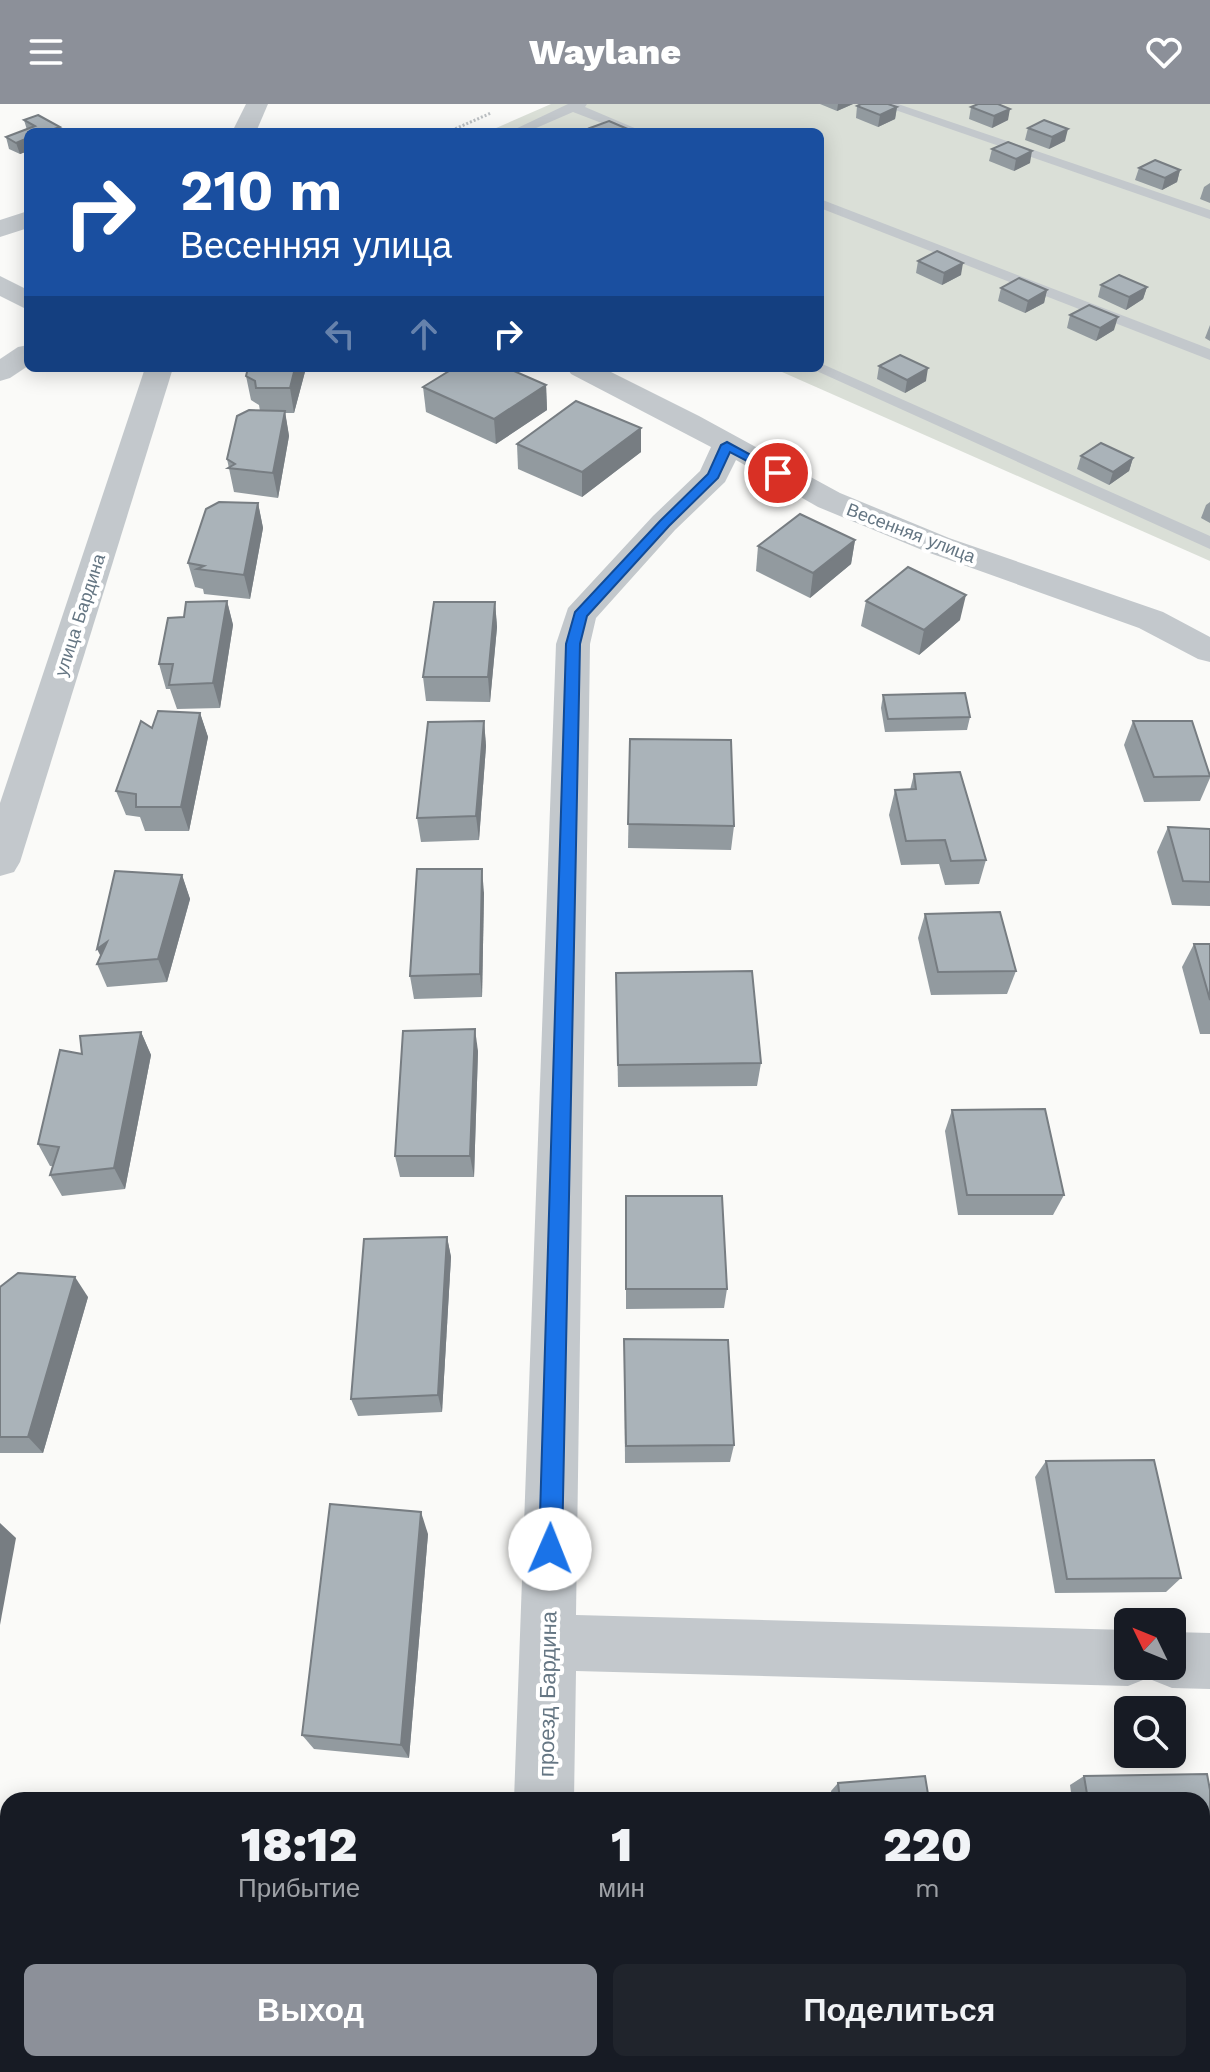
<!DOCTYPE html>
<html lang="ru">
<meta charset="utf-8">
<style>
:root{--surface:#171b24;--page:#20242c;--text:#f1f3f6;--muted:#9ea1a6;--accent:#8c9099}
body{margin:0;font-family:"Work Sans",sans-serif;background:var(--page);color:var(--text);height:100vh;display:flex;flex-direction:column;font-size:30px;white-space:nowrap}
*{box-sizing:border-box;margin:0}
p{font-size:26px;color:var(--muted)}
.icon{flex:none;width:44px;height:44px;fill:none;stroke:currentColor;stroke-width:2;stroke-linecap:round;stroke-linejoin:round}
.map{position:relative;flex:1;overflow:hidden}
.side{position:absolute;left:0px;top:1688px;width:1210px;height:280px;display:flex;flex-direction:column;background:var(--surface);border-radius:24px 24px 0 0;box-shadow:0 4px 20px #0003}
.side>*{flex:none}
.banner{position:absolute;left:24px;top:24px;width:800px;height:244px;border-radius:12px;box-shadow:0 4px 20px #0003;background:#1a4fa0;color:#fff;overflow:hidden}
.needle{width:52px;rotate:313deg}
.fabs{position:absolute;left:1114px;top:1504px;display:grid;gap:16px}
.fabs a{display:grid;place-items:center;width:72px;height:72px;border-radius:12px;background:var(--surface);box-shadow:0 4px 20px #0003;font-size:40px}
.pin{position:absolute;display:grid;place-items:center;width:68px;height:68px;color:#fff;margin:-34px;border:4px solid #fff;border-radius:50%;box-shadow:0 2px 8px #0007}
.me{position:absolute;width:88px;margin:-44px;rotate:1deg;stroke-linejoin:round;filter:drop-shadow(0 0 6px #0008)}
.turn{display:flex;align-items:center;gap:28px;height:168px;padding:0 24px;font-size:36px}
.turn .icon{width:104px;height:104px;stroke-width:2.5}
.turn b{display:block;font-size:56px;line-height:68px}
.lanes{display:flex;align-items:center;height:76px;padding:0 24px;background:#0003;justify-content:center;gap:40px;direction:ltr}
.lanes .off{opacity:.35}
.eta{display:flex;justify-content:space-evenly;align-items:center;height:136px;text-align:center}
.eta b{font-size:48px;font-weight:800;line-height:56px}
.cta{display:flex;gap:16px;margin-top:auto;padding:16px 24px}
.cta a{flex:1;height:92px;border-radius:12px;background:var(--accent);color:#fff;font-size:32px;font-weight:800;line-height:92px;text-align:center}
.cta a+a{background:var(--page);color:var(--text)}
header{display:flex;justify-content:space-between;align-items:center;height:104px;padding:0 24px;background:var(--accent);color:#fff;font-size:36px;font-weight:800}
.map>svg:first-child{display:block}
.green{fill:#dadfd7}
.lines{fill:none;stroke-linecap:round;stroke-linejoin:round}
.path{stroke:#bbbfc2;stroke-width:3;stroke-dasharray:2 2;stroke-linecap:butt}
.service{fill:#c3c8cc;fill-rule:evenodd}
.minor{fill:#c3c8cc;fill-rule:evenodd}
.wall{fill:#929a9f}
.shaded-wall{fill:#777d82}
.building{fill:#aab3b9;stroke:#777d82;stroke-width:2}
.route{fill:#1a73e8;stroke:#114b97;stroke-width:2}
.labels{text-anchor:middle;stroke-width:8;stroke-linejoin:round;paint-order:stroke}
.far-street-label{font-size:18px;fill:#657683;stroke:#fff}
.street-label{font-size:22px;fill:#657683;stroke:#fff}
</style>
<header><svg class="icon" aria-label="menu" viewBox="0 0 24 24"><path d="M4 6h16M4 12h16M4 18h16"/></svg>Waylane<svg class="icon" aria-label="heart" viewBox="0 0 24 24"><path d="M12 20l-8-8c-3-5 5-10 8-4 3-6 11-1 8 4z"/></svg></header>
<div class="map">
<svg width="1210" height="1968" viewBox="0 0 1210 1968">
<rect width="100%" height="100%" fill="#fafaf8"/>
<polygon class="green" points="551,0 1210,0 1210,457 773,264 820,264 820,28 487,28"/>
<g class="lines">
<polyline class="path" points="448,28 491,9"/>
<g class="service">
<polygon points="568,0 587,0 585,3 644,28 625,28 573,8 527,28 509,28"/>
<polygon points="878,0 898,0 1210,106 1210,115"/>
<polygon points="820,95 1210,245 1210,256 820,104"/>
<polygon points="820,259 1210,432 1210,445 810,264 820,264"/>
</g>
<g class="minor">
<polygon points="246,0 268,0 256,28 232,28"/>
<polygon points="28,107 28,124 0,133 0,116"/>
<polygon points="0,172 28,186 28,206 0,192"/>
<polygon points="28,241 28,262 10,274 0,277 0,255 18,243"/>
<polygon points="145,264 173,264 20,758 14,768 0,772 0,699"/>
<polygon points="567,264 603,264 699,312 840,389 949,434 1163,508 1210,533 1210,558 1198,555 1139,524 927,448 818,403 736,356 725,378 675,426 596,514 590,540 576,1511 1128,1526 1128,1562 1172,1562 1172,1528 1210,1529 1210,1585 1172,1584 1152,1576 1150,1570 1148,1574 1128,1582 576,1567 574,1696 514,1696 556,540 568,504 653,412 700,367 711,343 571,270"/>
<rect x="505" y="1960" width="66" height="8"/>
</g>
</g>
<g class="wall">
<polygon points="820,0 853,0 837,7"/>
<polygon points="857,2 897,3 895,15 878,23 856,14"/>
<polygon points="971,3 1008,16 992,24 969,15"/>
<polygon points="24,16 60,23 61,28 28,28 28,47 20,50 9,45 6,33 27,26"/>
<polygon points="1028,24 1065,37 1049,45 1025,36"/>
<polygon points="992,45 1030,59 1014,67 989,57"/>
<polygon points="1139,64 1180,66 1177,78 1162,86 1135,76"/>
<polygon points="1210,79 1210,99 1200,95 1204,83"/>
<polygon points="918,157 961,171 942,181 916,169"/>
<polygon points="1101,181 1147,183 1143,195 1126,206 1098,193"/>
<polygon points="1001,184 1047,186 1044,199 1025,209 998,197"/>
<polygon points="1070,211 1114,226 1096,237 1067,224"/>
<polygon points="1210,221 1210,237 1205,234"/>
<polygon points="879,262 926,277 905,289 877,275"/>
<polygon points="248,264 306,264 294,309 285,309 289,332 278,394 234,388 227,355 260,307 259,301 251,296 246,272"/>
<polygon points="546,281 547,306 496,340 426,308 423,283"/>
<polygon points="517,340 641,348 582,393 518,365"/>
<polygon points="1081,352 1133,354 1129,367 1109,381 1077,365"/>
<polygon points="1210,398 1210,419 1201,414 1206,401"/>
<polygon points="258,399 263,424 250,495 204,490 203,485 195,483 188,459"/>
<polygon points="855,436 851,460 810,494 756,467 758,442"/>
<polygon points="227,497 233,521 220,604 177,605 170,585 166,585 159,560 184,513"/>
<polygon points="866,497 960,516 919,551 861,522"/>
<polygon points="495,498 497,523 490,598 426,597 423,573"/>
<polygon points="883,591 970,613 967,626 885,628 881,604"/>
<polygon points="200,609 208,633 189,727 145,727 140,713 126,711 116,687 152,624"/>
<polygon points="484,617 486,642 479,736 421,738 417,714"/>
<polygon points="1133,617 1210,669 1210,674 1200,697 1144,698 1124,641"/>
<polygon points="630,635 734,722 731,746 628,744"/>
<polygon points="914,670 986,756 979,780 945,781 939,760 901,761 889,711 895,686 910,686"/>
<polygon points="1168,723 1210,725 1210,802 1172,801 1157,748"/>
<polygon points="182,771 190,795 167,878 107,883 97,860 100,852"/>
<polygon points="484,789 482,893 414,895 410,872"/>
<polygon points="925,810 1016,867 1007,890 931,891 918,834"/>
<polygon points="1194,840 1210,840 1210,930 1200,930 1182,863"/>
<polygon points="616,869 761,959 757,982 618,983"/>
<polygon points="141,928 151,951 125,1085 62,1092 50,1071 53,1062 50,1062 38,1040 82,950"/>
<polygon points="478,947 474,1073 400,1073 395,1052"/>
<polygon points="952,1006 1064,1091 1053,1111 958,1111 945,1027"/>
<polygon points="626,1092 727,1185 724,1204 626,1205"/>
<polygon points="447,1133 451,1153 442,1308 358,1312 351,1295"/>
<polygon points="0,1183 88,1193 43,1349 0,1349"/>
<polygon points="624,1235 734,1341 730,1358 625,1359"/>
<polygon points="1046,1357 1181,1474 1166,1488 1055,1489 1035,1373"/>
<polygon points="428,1430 409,1654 314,1645 302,1631"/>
<polygon points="1084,1672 1210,1686 1210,1828 1202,1828 1202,1696 1072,1696 1070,1681"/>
<polygon points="838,1679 929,1696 832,1696 831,1687"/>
</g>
<g class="shaded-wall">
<polygon points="838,0 853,0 837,7"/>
<polygon points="897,3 895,15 878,23 880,11"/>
<polygon points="1010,5 1008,16 992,24 994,12"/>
<polygon points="60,23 61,28 45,28"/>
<polygon points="1068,25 1065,37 1049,45 1052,33"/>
<polygon points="28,34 28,47 20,50 16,39"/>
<polygon points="1032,47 1030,59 1014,67 1016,55"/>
<polygon points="1180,66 1177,78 1162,86 1165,74"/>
<polygon points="963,159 961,171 942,181 944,169"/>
<polygon points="1147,183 1143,195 1126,206 1129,193"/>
<polygon points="1047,186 1044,199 1025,209 1028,197"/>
<polygon points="1118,213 1114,226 1096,237 1100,224"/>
<polygon points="824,220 823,233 820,234 820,222"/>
<polygon points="295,264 306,264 294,309 290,284"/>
<polygon points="928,264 926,277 905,289 907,276"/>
<polygon points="546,281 547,306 496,340 494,315"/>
<polygon points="285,307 289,332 278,394 273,369"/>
<polygon points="641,324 641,348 582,393 582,368"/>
<polygon points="1133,354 1129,367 1109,381 1113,368"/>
<polygon points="258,399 263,424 250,495 244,471"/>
<polygon points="855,436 851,460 810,494 813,469"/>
<polygon points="966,491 960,516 919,551 924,526"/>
<polygon points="227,497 233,521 220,604 213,579"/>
<polygon points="495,498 497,523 490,598 488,573"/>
<polygon points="200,609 208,633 189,727 181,703"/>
<polygon points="484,617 486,642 479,736 476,712"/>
<polygon points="482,765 484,789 482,893 480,870"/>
<polygon points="182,771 190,795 167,878 158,855"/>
<polygon points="107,838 104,859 97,845"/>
<polygon points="475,925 478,947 474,1073 470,1052"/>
<polygon points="141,928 151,951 125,1085 114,1064"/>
<polygon points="447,1133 451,1153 442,1308 438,1291"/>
<polygon points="75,1173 88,1193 43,1349 28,1333"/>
<polygon points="421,1408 428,1430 409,1654 401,1641"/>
<polygon points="0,1419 16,1434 0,1521"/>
<rect x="377" y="1960" width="7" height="8"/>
</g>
<g class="building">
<polygon points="861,0 888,0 897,3 880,11 857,2"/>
<polygon points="978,0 998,0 1010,5 994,12 971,3"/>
<polygon points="38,11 60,23 45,28 28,28 28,34 16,39 6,33 35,22 24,16"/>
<polygon points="1044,16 1068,25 1052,33 1028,24"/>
<polygon points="609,17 630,26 625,28 598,28 590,24"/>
<polygon points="1008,38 1032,47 1016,55 992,45"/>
<polygon points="1155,56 1180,66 1165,74 1139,64"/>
<polygon points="937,147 963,159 944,169 918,157"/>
<polygon points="1119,171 1147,183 1129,193 1101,181"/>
<polygon points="1019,174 1047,186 1028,197 1001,184"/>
<polygon points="1089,201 1118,213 1100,224 1070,211"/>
<polygon points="900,251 928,264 907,276 879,262"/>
<polygon points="248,264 295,264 290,284 256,284 255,277 246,272"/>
<polygon points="454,264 507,264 546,281 494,315 423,283"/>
<polygon points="576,297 641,324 582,368 517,340"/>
<polygon points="249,306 285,307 273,369 228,364 235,360 227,355 237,312"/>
<polygon points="1101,339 1133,354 1113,368 1081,352"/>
<polygon points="219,398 258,399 244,471 197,465 204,462 188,459 206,405"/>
<polygon points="800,410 855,436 813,469 758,442"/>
<polygon points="908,463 966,491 924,526 866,497"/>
<polygon points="227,497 213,579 169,581 173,560 159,560 168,514 184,513 186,498"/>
<polygon points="434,498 495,498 488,573 423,573"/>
<polygon points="965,589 970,613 888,615 883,591"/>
<polygon points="158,607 200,609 181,703 136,703 136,690 116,687 141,617 152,624"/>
<polygon points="484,617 476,712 417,714 428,618"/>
<polygon points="1133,617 1192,617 1210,672 1154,673"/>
<polygon points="630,635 731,636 734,722 628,720"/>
<polygon points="960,668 986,756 951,757 945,736 906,737 895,686 916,685 914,670"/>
<polygon points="1168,723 1210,725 1210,778 1183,777"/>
<polygon points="417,765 482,765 480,870 410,872"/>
<polygon points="115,767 182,771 158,855 97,860 107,838 97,845"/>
<polygon points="1000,808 1016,867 938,868 925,810"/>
<polygon points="1194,840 1210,840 1210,896"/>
<polygon points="752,867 761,959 618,961 616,869"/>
<polygon points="475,925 470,1052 395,1052 403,927"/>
<polygon points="141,928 114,1064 50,1071 59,1043 38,1040 60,946 82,950 80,932"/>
<polygon points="1045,1005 1064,1091 967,1091 952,1006"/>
<polygon points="626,1092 722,1092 727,1185 626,1185"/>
<polygon points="447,1133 438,1291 351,1295 364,1135"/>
<polygon points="18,1169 75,1173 28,1333 0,1333 0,1183"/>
<polygon points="624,1235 728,1236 734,1341 626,1342"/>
<polygon points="1154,1356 1181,1474 1067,1475 1046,1357"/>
<polygon points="330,1400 421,1408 401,1641 302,1631"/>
<polygon points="1207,1670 1210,1686 1210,1823 1202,1823 1202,1696 1088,1696 1084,1672"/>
<polygon points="925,1672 929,1696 840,1696 838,1679"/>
<polygon points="282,1960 377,1960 377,1968 281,1968"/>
</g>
<polygon class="route" points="727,338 784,369 774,371 730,348 718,374 669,422 587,512 580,540 562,1445 558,1453 550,1457 543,1453 539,1445 566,540 575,508 660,417 708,370 721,341"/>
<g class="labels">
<g class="far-street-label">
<text transform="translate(911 429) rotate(21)" y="6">Весенняя улица</text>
<text transform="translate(80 511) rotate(-72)" y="6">улица Бардина</text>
</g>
<g class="street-label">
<text transform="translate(547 1590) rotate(-89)" y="8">проезд Бардина</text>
</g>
</g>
</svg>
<div class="fabs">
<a><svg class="needle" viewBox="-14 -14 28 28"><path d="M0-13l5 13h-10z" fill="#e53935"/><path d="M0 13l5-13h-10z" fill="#9ea1a6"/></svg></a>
<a><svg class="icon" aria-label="search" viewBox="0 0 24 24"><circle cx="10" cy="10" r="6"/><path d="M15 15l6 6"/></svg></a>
</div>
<div class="pin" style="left:778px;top:369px;background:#d93025"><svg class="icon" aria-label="arrive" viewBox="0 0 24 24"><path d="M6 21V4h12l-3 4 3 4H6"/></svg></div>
<svg class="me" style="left:550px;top:1445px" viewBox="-20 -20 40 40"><circle r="19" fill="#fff"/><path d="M0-13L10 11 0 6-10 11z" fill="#1a73e8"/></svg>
<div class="banner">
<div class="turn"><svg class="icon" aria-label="right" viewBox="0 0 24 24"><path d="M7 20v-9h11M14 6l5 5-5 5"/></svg><div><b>210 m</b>Весенняя улица</div></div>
<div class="lanes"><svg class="icon off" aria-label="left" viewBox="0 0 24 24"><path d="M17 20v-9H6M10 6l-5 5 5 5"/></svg><svg class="icon off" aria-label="ahead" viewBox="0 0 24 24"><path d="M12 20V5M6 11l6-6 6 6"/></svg><svg class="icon" aria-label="right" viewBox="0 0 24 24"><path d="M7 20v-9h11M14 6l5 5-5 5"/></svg></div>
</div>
<section class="side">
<div class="eta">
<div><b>18:12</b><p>Прибытие</p></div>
<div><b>1</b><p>мин</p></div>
<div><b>220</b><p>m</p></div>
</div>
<div class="cta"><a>Выход</a><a>Поделиться</a></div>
</section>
</div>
